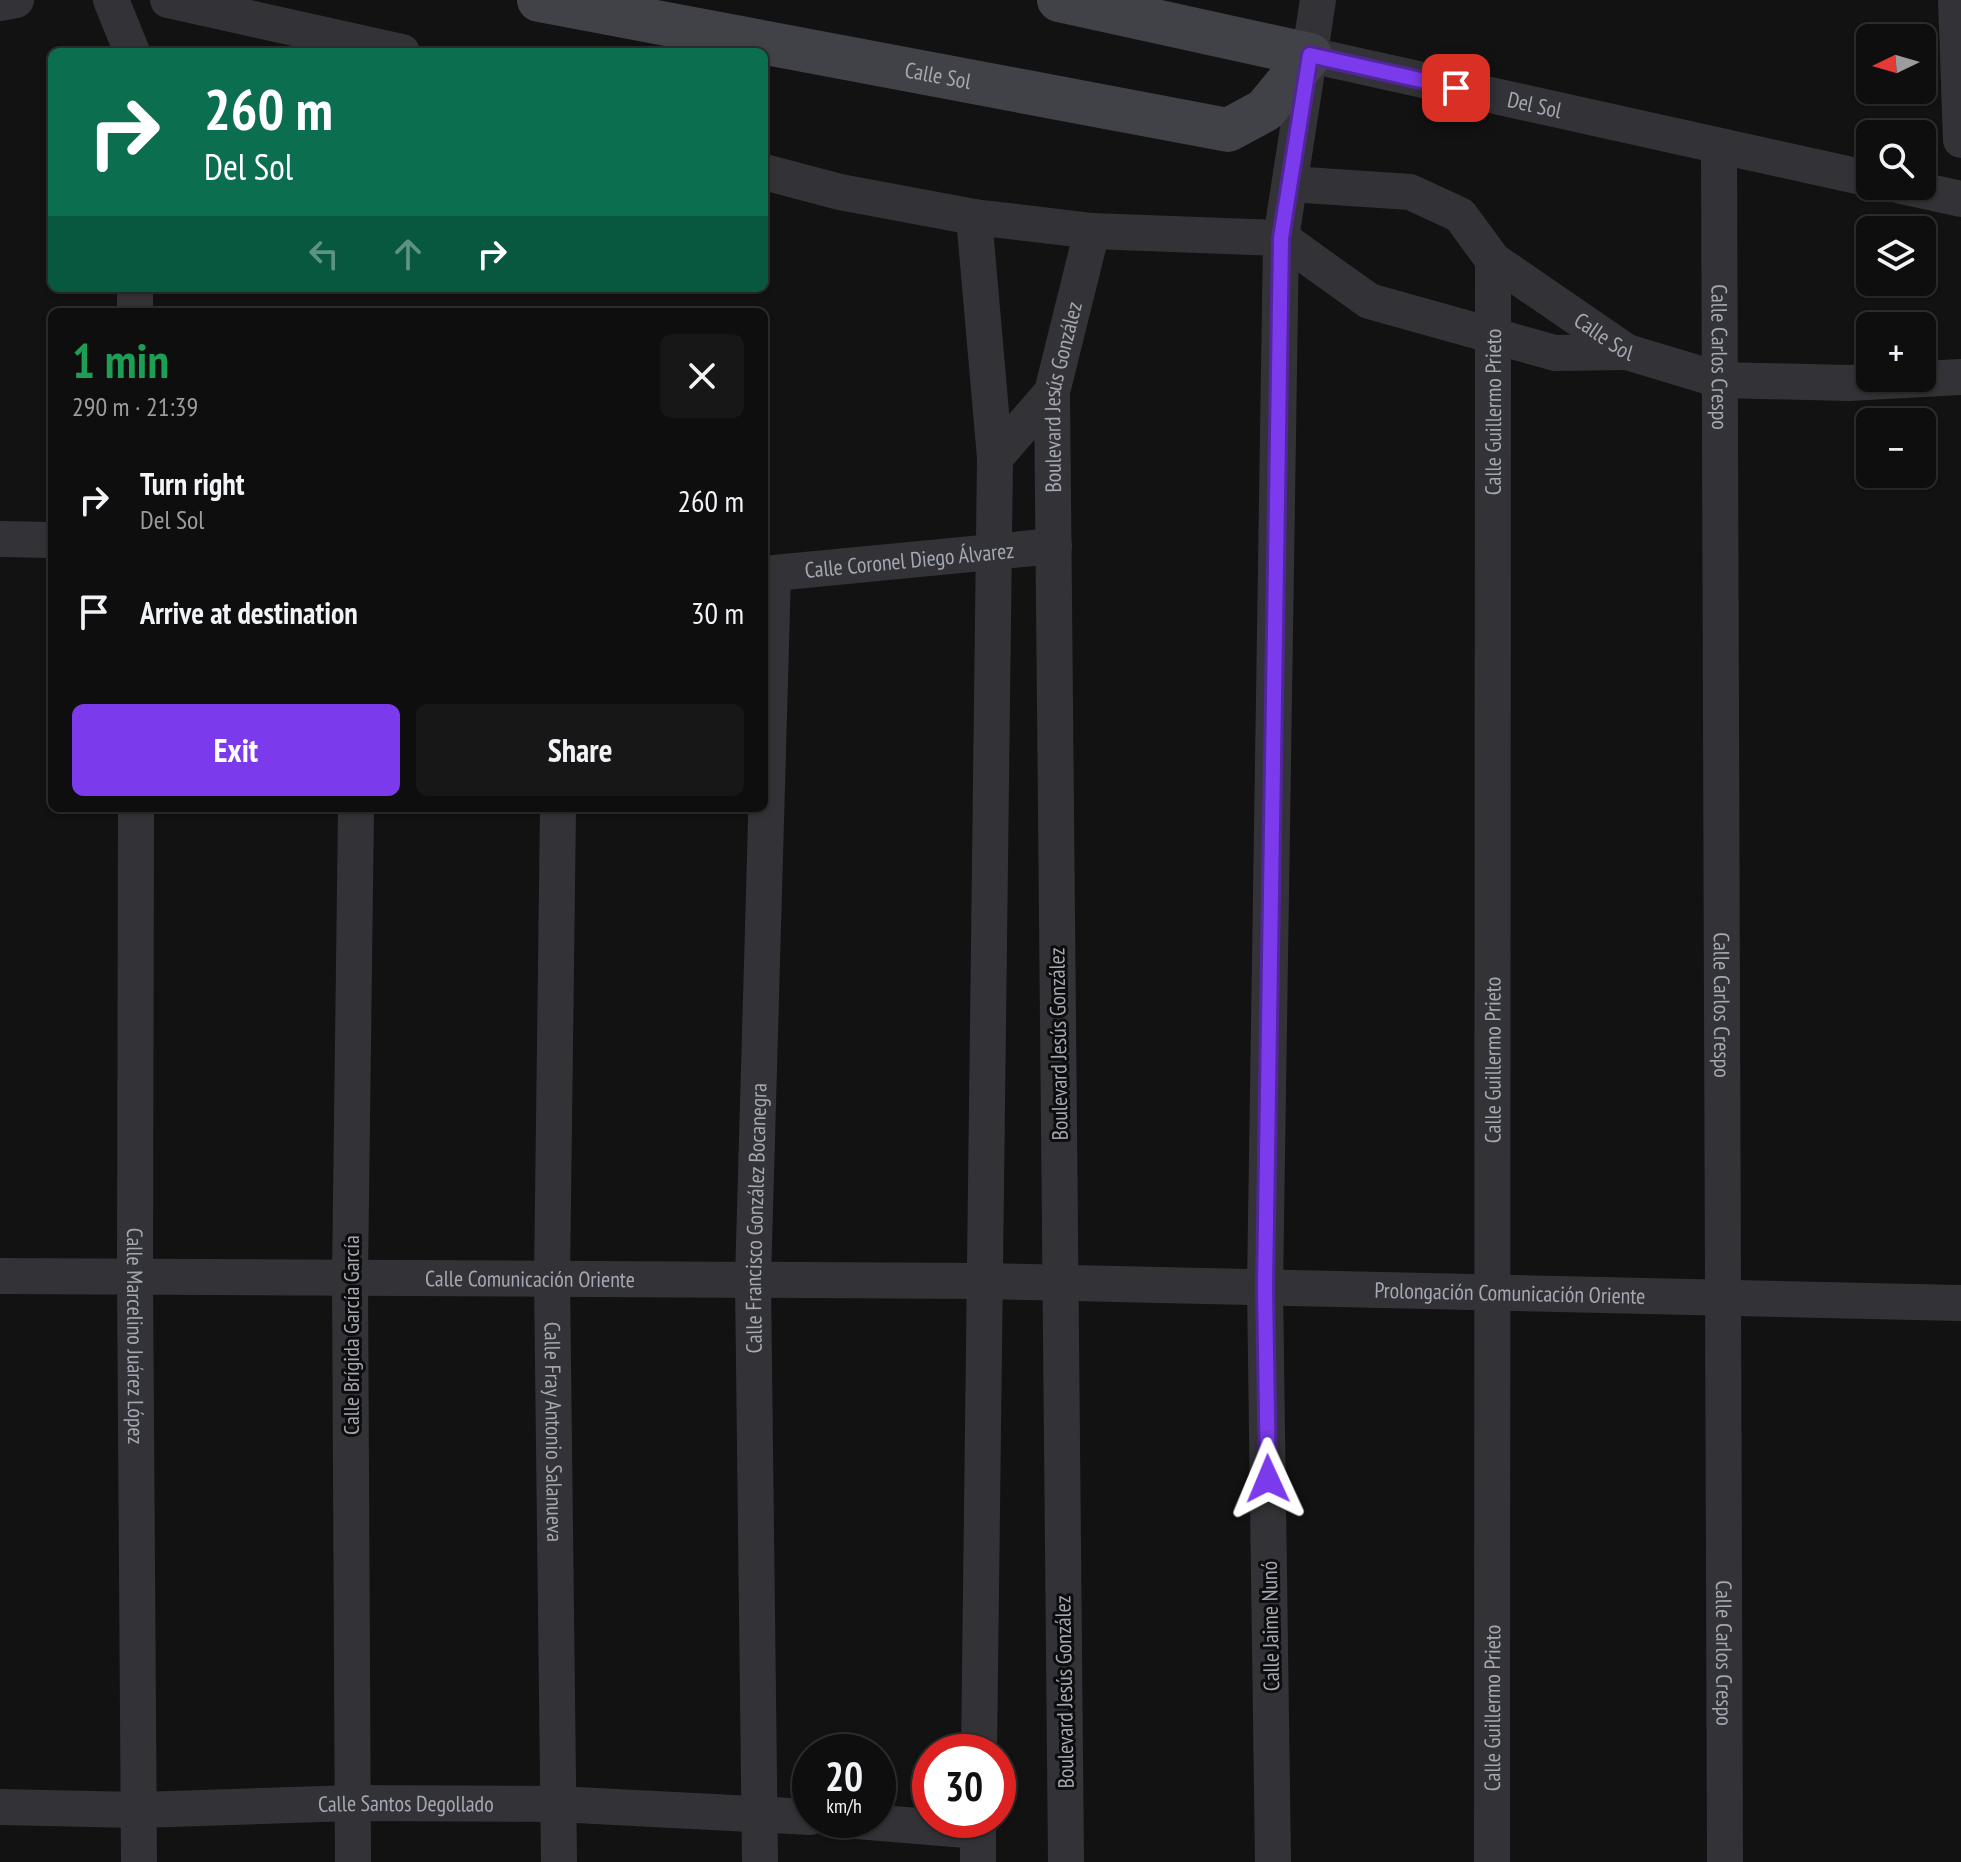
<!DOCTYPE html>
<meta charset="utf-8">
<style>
:root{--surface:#0e0e0e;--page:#171717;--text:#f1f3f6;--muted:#9b9c9e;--line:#2e2e2e;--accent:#7c3aed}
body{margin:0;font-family:"PT Sans Narrow",sans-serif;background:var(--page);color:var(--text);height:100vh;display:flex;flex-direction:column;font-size:30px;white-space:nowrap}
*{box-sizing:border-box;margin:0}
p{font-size:26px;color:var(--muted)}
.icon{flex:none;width:44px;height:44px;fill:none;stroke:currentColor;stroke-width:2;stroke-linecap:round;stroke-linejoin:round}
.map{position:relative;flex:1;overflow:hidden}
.panel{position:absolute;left:48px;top:308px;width:720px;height:504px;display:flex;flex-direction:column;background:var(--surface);border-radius:12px;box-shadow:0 2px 6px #0004,0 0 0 2px var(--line)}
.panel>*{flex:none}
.guide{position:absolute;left:48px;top:48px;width:720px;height:244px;border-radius:12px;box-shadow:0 2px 6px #0004,0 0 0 2px var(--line);background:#0b6e4f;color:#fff;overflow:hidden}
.needle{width:52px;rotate:265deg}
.controls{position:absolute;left:1856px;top:24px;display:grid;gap:16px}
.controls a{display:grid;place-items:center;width:80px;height:80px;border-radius:12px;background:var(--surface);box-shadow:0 2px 6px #0004,0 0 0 2px var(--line);font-size:40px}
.speed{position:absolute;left:792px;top:1734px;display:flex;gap:16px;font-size:40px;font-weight:700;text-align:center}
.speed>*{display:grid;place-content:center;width:104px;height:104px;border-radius:50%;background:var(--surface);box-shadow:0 2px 6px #0004,0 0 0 2px var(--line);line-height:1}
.speed small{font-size:20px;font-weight:400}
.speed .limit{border:12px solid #d22;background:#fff;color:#111}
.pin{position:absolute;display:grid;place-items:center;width:68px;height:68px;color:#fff;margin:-34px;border-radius:16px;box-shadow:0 4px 12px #0006}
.me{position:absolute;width:88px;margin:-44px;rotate:359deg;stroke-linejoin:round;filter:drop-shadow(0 0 6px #0008)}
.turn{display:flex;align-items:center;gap:28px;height:168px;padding:0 24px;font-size:36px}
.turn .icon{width:104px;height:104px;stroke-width:2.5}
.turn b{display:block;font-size:56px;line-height:68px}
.lanes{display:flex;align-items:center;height:76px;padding:0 24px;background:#0003;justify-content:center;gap:40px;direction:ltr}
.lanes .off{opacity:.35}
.round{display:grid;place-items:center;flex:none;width:84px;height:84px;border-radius:12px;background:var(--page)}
.head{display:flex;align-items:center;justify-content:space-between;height:136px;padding:0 24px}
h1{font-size:48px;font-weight:700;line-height:60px;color:#1e9e55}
.primary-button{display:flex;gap:16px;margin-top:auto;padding:16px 24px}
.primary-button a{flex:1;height:92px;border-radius:12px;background:var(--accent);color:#fff;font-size:32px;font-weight:700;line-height:92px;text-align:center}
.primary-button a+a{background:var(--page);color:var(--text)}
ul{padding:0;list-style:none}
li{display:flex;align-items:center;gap:24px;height:112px;padding:0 24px}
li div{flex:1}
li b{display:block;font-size:30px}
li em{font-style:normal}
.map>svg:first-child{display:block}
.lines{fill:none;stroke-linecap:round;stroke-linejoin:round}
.street{stroke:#333337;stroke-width:36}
.secondary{stroke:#414247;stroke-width:44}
.route-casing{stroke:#51269a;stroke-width:20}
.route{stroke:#7c3aed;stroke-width:14}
.labels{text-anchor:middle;stroke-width:6;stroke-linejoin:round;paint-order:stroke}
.street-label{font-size:22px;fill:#a4a8b2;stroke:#0d0d0e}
</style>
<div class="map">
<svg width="1961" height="1862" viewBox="0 0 1961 1862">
<rect width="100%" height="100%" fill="#121213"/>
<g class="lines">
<g class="street">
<polyline points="111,0 132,52"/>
<polyline points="168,0 402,52"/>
<polyline points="1956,0 1961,140"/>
<polyline points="0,3 16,0"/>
<path id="s1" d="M1310,55L1870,179"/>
<path id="s2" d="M1719,147L1725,1862"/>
<polyline points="764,172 840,192 974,217 1092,231 1281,238 1369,301 1555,353 1627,352"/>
<path id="s3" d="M1290,184L1410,192L1460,215L1493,260L1627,352L1720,380L1849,383L1961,377"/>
<polyline points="1901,186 1961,199"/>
<polyline points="974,217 995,458 979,1752"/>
<polyline points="135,288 135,312"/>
<polyline points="995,458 1052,392"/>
<polyline points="0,539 52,540"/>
<path id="s4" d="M764,574L1054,546"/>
<path id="s5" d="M136,808L135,1277L139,1862"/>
<path id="s6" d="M558,808L552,1279L559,1862"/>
<path id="s7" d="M0,1276L984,1281L1961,1303"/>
<path id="s8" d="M0,1807L138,1810L352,1803L557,1804L810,1817"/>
<polyline points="845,1820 978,1831"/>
<polyline points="353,1862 350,1277 356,808"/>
<path id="s9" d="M760,1862L753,1280L773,574"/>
<polyline points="978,1862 978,1820"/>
<path id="s10" d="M1066,1862L1052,392L1092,231"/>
<polyline points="1273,1862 1265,1287 1281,238 1318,0"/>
<path id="s11" d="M1492,1862L1493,260"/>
</g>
<path class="secondary" id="s12" d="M539,0L1228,130L1265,110L1310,55L1059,0"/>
</g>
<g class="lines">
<defs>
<polyline id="route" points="1268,1479 1265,1287 1281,238 1310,55 1456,88"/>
</defs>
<use href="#route" class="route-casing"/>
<use href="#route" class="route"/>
</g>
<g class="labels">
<g class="street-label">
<text dy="8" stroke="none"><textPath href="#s12" startOffset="406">Calle Sol</textPath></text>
<text dy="8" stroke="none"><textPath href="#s1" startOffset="230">Del Sol</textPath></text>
<text dy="8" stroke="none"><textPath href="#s3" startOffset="366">Calle Sol</textPath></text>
<text dy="8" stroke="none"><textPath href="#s2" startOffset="210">Calle Carlos Crespo</textPath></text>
<text dy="8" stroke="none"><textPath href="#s10" startOffset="1466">Boulevard Jesús González</textPath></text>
<text dy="8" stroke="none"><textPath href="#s11" startOffset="1450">Calle Guillermo Prieto</textPath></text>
<text dy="8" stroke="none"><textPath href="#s4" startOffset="146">Calle Coronel Diego Álvarez</textPath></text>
<text dy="8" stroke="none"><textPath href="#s2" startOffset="858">Calle Carlos Crespo</textPath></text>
<text transform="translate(1058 1044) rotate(-91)" y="8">Boulevard Jesús González</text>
<text dy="8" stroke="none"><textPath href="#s11" startOffset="802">Calle Guillermo Prieto</textPath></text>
<text dy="8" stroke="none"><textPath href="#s9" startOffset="644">Calle Francisco González Bocanegra</textPath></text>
<text dy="8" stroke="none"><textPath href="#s7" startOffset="530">Calle Comunicación Oriente</textPath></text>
<text dy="8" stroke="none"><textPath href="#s7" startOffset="1510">Prolongación Comunicación Oriente</textPath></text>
<text dy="8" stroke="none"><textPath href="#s5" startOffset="528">Calle Marcelino Juárez López</textPath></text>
<text transform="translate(351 1335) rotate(-90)" y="8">Calle Brígida García García</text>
<text dy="8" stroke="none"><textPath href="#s6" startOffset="624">Calle Fray Antonio Salanueva</textPath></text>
<text transform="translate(1270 1626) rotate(-91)" y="8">Calle Jaime Nunó</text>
<text dy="8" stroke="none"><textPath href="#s2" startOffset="1506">Calle Carlos Crespo</textPath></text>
<text transform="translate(1064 1692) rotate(-91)" y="8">Boulevard Jesús González</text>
<text dy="8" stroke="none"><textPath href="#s11" startOffset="154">Calle Guillermo Prieto</textPath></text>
<text dy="8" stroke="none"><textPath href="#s8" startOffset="406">Calle Santos Degollado</textPath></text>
</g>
</g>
</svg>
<div class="controls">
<a><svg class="needle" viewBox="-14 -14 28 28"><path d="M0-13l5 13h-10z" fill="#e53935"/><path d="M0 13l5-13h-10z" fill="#9b9c9e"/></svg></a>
<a><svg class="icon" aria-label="search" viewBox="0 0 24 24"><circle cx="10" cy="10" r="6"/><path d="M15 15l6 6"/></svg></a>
<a><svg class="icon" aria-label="layers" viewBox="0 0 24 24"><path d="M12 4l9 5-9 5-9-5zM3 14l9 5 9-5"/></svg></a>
<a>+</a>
<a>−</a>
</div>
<div class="speed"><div>20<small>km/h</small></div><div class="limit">30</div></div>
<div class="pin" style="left:1456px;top:88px;background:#d93025"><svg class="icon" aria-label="arrive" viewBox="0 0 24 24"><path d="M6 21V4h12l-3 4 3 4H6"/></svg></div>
<svg class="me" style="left:1268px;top:1479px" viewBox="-20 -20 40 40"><path d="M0-17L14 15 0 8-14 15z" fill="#7c3aed" stroke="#fff" stroke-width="4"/></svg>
<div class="guide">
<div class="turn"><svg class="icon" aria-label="right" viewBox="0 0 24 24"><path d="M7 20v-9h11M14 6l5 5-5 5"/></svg><div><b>260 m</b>Del Sol</div></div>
<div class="lanes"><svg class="icon off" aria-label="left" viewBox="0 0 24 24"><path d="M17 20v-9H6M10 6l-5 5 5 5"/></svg><svg class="icon off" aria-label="ahead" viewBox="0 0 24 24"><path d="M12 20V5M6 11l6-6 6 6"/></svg><svg class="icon" aria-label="right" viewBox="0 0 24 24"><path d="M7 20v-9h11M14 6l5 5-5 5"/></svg></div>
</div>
<section class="panel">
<div class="head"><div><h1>1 min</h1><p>290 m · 21:39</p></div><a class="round"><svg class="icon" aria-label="close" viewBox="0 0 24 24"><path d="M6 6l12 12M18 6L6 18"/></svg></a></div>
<ul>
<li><svg class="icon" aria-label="right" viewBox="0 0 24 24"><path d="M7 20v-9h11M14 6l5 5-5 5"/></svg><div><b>Turn right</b><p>Del Sol</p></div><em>260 m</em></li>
<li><svg class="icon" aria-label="arrive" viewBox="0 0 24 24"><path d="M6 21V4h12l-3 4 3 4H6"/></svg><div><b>Arrive at destination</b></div><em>30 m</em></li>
</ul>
<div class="primary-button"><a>Exit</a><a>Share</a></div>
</section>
</div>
